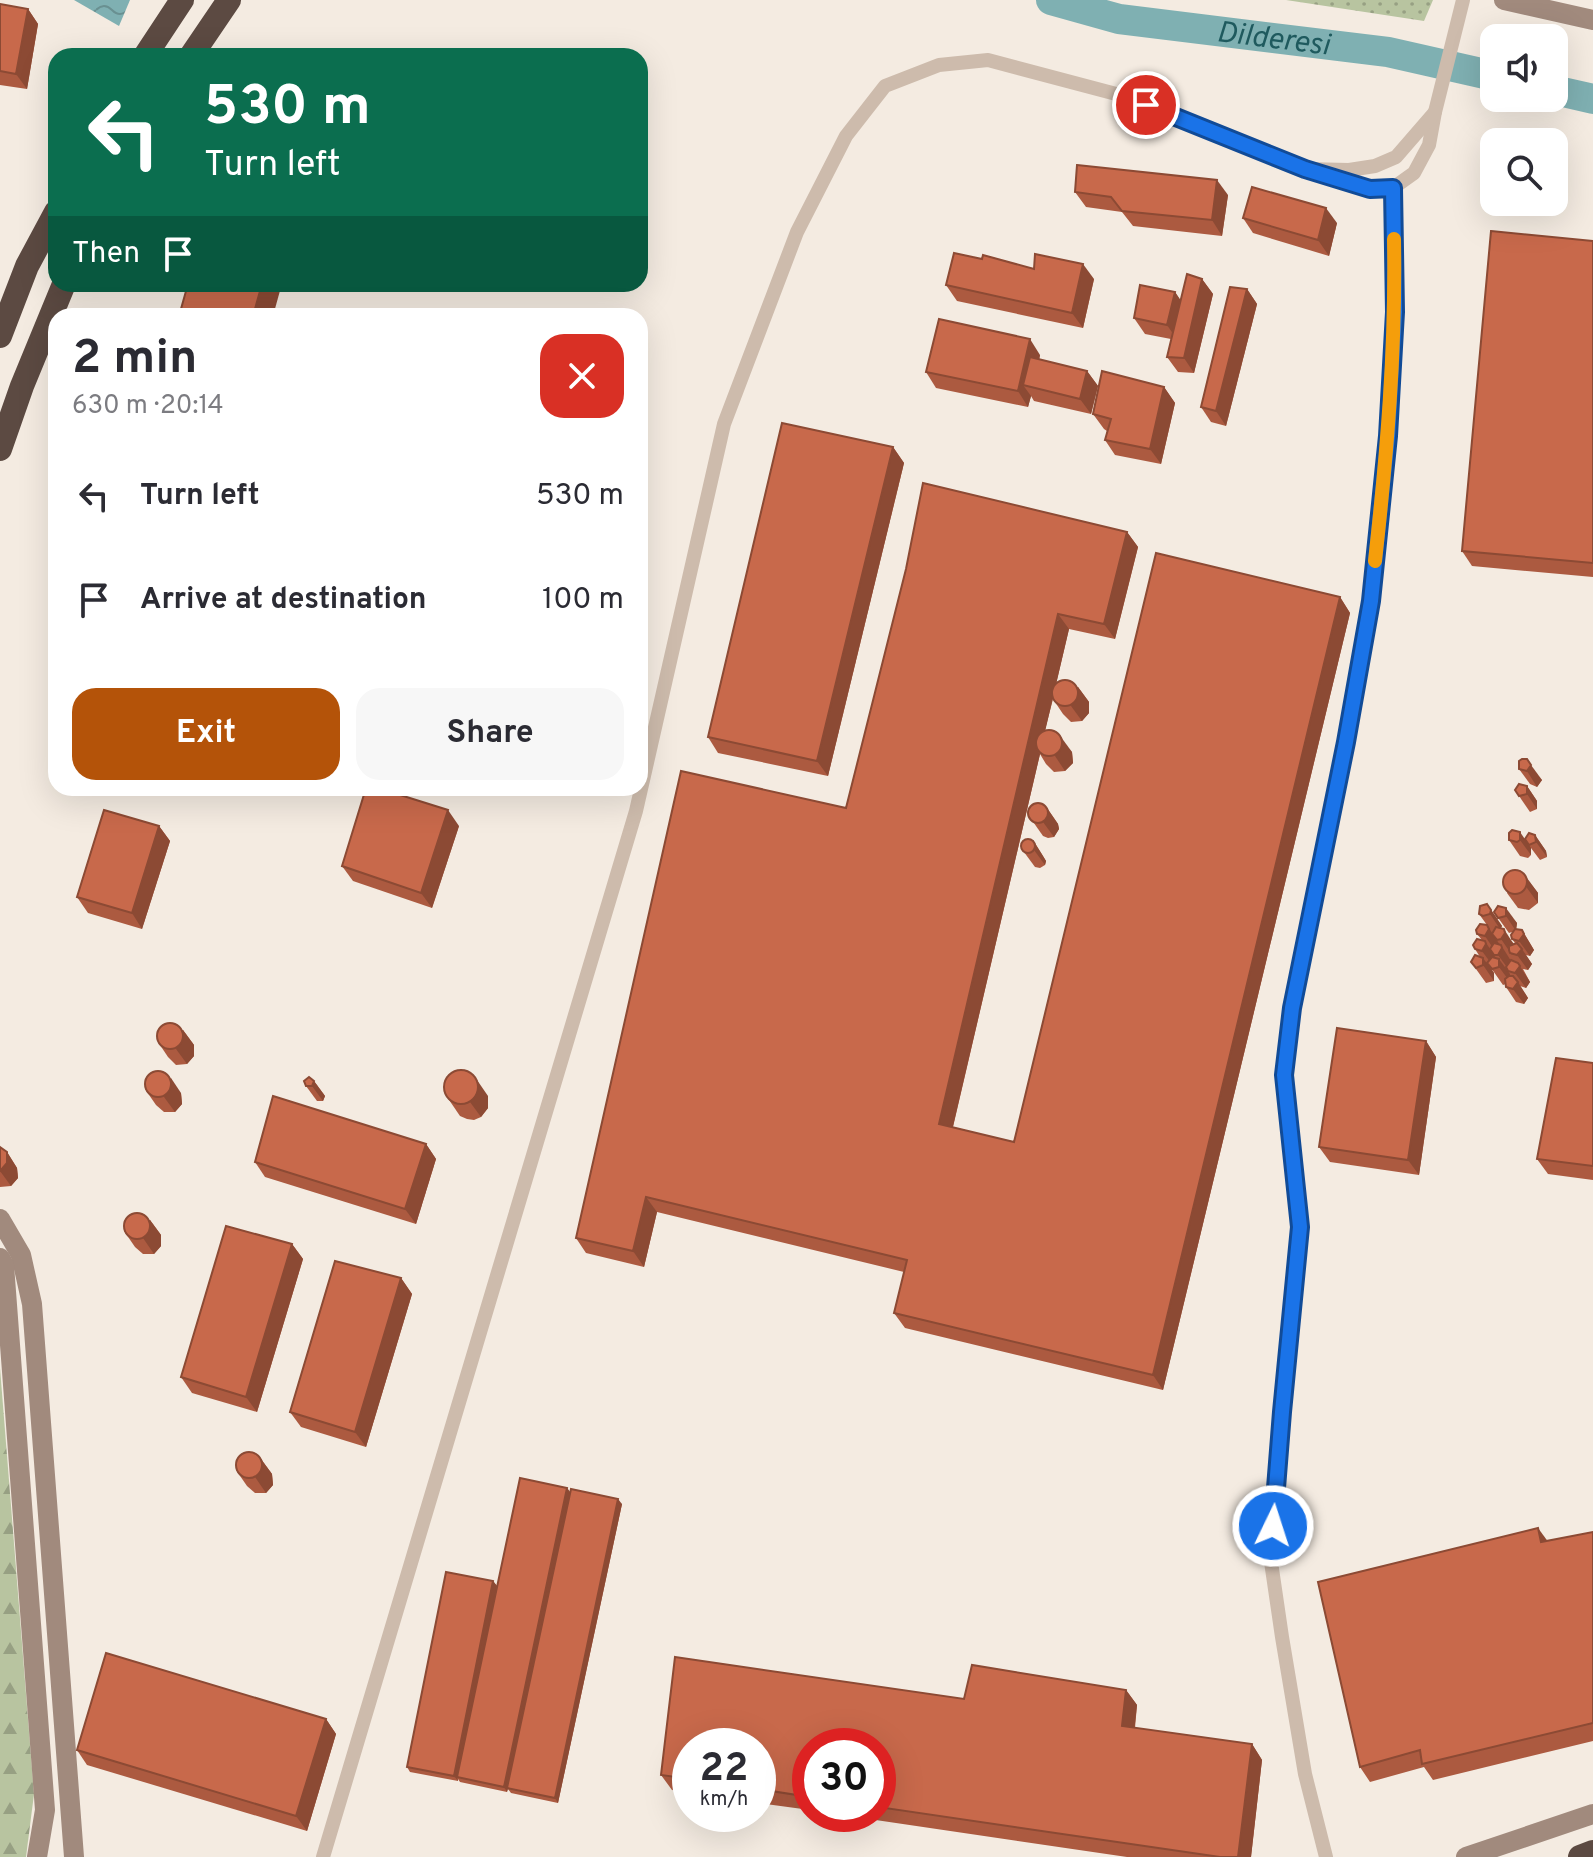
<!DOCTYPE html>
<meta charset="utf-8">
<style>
:root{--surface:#fff;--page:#f7f7f7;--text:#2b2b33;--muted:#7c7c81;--accent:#b45309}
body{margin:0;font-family:Overpass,sans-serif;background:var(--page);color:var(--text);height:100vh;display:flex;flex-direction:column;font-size:30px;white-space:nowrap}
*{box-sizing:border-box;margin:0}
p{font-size:26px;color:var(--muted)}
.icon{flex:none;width:44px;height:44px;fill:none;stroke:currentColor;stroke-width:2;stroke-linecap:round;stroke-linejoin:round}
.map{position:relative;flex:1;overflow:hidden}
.details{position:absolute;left:48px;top:308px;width:600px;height:488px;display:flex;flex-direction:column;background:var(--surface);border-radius:24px;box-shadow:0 8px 32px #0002}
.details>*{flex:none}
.banner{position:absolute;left:48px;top:48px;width:600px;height:244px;border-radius:24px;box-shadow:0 8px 32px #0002;background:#0b6e4f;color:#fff;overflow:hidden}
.controls{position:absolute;left:1480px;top:24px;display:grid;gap:16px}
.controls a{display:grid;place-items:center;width:88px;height:88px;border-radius:16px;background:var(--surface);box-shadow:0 8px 32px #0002;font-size:40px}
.speed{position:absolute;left:672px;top:1728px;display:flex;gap:16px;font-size:40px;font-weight:700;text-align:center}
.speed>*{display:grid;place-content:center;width:104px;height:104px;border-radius:50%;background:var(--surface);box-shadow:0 8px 32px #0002;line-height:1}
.speed small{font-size:20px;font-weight:400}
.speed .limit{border:12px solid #d22;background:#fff;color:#111}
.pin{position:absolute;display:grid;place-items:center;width:68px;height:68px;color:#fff;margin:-34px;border:4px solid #fff;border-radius:50%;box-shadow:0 2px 8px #0007}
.me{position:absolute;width:88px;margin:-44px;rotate:4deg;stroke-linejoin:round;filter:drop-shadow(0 0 6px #0008)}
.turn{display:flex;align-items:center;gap:28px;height:168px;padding:0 24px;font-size:36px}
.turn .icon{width:104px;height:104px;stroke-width:2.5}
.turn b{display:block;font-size:56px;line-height:68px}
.then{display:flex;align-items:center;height:76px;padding:0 24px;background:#0003;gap:16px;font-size:30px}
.round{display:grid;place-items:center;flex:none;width:84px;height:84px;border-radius:24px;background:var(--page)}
.summary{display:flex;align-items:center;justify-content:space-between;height:136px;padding:0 24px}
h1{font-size:48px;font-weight:700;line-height:60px}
.primary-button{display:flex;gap:16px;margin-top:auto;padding:16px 24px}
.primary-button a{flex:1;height:92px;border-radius:24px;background:var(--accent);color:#fff;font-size:32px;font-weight:700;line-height:92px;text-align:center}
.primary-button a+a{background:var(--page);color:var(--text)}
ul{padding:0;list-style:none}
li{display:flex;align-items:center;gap:24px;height:104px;padding:0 24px}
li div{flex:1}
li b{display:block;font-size:30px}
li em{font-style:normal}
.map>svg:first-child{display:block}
.grass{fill:url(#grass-dots)}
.forest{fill:url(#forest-firs)}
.water{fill:url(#water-waves)}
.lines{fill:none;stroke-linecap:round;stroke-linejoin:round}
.river{stroke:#7fb0b2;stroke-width:30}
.street{stroke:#cdbbac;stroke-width:14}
.secondary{stroke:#a18a7d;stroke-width:20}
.highway{stroke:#5c4a42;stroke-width:24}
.wall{fill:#ac5a40}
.shaded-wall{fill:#8c4a34}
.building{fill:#c8694b;stroke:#8c4a34;stroke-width:2}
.route-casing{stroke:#114b97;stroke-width:20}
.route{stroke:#1a73e8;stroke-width:14}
.slow{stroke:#f59e0b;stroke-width:14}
.labels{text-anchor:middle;stroke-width:6;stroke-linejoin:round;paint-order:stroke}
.water-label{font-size:30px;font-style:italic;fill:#1f5a5e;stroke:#fbf5ee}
</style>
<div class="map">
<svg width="1593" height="1857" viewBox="0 0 1593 1857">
<defs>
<pattern id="grass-dots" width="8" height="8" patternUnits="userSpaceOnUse" patternTransform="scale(2)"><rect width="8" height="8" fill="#b8c4a0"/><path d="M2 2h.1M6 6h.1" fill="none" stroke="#97a083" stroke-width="1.8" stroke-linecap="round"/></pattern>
<pattern id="forest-firs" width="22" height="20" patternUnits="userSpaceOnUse" patternTransform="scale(2)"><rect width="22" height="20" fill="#b8c4a0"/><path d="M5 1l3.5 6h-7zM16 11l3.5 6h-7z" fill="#97a083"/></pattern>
<pattern id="water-waves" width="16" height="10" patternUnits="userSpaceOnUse" patternTransform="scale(2)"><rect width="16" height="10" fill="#7fb0b2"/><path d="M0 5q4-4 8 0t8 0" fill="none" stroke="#699091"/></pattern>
</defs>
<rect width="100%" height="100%" fill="#f4ebe1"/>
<polygon class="grass" points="1286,0 1433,0 1424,21"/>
<polygon class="forest" points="0,1368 34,1794 26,1857 0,1857"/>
<polygon class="water" points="74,0 130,0 119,26"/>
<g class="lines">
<g class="river">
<path id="s1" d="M1051,0L1119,19L1388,52L1494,76"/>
<polyline points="1554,90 1593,99"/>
</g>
<g class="street">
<polyline points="1322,174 1370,189 1393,188 1414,173 1429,145 1435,112 1463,0"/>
<polyline points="323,1857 636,811 724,424 797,232 846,136 885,86 939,65 988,60 1120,95 1305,169 1349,170 1375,166 1396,157 1435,112"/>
<polyline points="1326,1857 1305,1774 1282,1637 1270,1555 1282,1412 1300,1227 1284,1075 1292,1008 1346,742 1371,601 1388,436 1395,312 1393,188"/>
</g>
<g class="secondary">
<polyline points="1504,0 1593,20"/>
<polyline points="0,1219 21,1255 32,1304 74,1857"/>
<polyline points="0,1258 4,1265 45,1810 37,1857"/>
<polyline points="1466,1857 1593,1814"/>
</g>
<g class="highway">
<polyline points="145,56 182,0"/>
<polyline points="191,56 229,0"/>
<polyline points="0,336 27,266 56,212"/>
<polyline points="0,449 22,386 64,284"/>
<polyline points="1580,1857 1593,1852"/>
</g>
</g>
<g class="wall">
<polygon points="0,4 28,9 38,24 27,89 0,85"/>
<polygon points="1075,192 1228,195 1222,236 1133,226 1122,212 1086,207"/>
<polygon points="1243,218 1337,223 1329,256 1253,233"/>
<polygon points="1593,241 1593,577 1472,566 1462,551"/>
<polygon points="982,259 1094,279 1083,328 957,301 946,285"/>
<polygon points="1202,279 1213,294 1194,373 1178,372 1167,357 1171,339 1145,334 1134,318 1175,292 1180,300"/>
<polygon points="1247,289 1257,304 1226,426 1211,422 1201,407"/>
<polygon points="1040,355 1039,360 1087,371 1098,386 1091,414 1034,401 1031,396 1028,407 936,388 926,372"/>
<polygon points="1164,387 1175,403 1161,464 1115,455 1105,440 1107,431 1104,429 1093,414"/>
<polygon points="893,447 904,463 828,776 718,753 708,737"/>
<polygon points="1127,532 1138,547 1115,639 1069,629 1056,684 1078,687 1089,702 1089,713 1082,721 1071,722 1063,714 1053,699 1045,730 1072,752 1073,763 1065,771 1054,772 1046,764 1040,754 953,1127 1014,1142 1340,597 1350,613 1163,1390 905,1328 894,1313 904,1272 657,1212 644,1267 586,1253 576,1238 846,808"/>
<polygon points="1519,761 1542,780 1537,787 1530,784 1519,769"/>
<polygon points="1527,786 1537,801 1537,809 1530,812 1515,790"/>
<polygon points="1047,808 1058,824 1059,829 1054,837 1048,838 1043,836 1029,816"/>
<polygon points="159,826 170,841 142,929 88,913 77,897"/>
<polygon points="459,826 432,908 353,881 342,866"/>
<polygon points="1535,835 1546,851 1547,857 1540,860 1531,848 1531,855 1528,858 1520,856 1509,840 1525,839"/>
<polygon points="1033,840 1046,861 1045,865 1040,868 1035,867 1021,848"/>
<polygon points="1520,870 1538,893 1538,903 1529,910 1518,908 1507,893"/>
<polygon points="1487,904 1502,926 1501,928 1514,944 1515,943 1512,939 1512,932 1509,933 1494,912 1498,906 1517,923 1516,929 1522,930 1534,950 1530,956 1526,955 1532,964 1528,970 1523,969 1530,982 1526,988 1520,986 1528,998 1524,1004 1516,1002 1506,987 1506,984 1503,985 1489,965 1494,973 1494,981 1486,983 1471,962 1480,957 1475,949 1482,940 1477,934 1487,925 1479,914"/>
<polygon points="183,1030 194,1045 194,1056 187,1064 176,1065 168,1057 158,1042"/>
<polygon points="1426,1041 1436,1057 1419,1175 1330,1162 1319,1147"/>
<polygon points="1593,1063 1593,1180 1548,1174 1537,1159"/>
<polygon points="314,1081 325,1096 323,1101 317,1101 306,1086"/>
<polygon points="145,1089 181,1093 182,1104 175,1112 164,1112 156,1105"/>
<polygon points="445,1094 488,1096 488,1108 481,1117 474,1120 467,1119 460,1116"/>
<polygon points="426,1144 436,1159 416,1224 265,1177 255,1162"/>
<polygon points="0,1147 7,1152 17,1168 18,1178 11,1186 0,1187"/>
<polygon points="150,1220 161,1235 161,1246 154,1254 143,1254 135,1247 124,1231"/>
<polygon points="292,1244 303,1259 257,1412 192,1393 181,1377"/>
<polygon points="401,1278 412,1294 366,1447 301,1427 290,1412"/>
<polygon points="261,1459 272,1474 273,1485 266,1493 255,1493 247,1486 236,1470"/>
<polygon points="567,1488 570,1493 622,1504 558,1803 511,1793 508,1789 507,1792 460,1782 458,1779 458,1781 410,1772 407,1767 493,1581 497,1586"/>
<polygon points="1593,1532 1593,1741 1433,1780 1424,1767 1370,1782 1360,1767 1547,1541"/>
<polygon points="675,1657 964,1699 972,1665 1126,1690 1137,1705 1135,1728 1252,1744 1262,1760 1251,1857 1127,1857 835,1814 878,1814 878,1746 810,1746 810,1810 758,1803 758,1746 690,1746 690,1793 672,1790 661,1775"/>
<polygon points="326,1719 336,1734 307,1831 87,1765 77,1750"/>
</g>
<g class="shaded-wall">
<polygon points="28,9 38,24 27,89 16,74"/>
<polygon points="1217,180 1228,195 1222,236 1212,220"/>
<polygon points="1326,208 1337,223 1329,256 1318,240"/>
<polygon points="1083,264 1094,279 1083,328 1072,313"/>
<polygon points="1202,279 1213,294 1194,373 1184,358"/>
<polygon points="262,284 279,284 281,287 273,316 253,316"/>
<polygon points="1247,289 1257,304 1226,426 1216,411"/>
<polygon points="1175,292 1186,308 1178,341 1167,325"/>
<polygon points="1030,339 1040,355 1033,388 1023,385 1031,396 1028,407 1018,391"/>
<polygon points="1087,371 1098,386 1091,414 1080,399"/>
<polygon points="1164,387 1175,403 1161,464 1150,449"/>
<polygon points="893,447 904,463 828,776 817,761"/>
<polygon points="1127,532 1138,547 1115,639 1104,624"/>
<polygon points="1340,597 1350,613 1163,1390 1153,1375"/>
<polygon points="1058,614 1069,629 1040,753 1036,749 1040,754 950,1139 939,1124"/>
<polygon points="1078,687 1089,702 1089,713 1082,721 1071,706"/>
<polygon points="1061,737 1072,752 1073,763 1065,771 1055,756"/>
<polygon points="1531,765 1542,780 1537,787 1527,771"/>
<polygon points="1527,786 1537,801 1537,809 1527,794"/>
<polygon points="1047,808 1058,824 1059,829 1054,837 1043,822"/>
<polygon points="448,810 459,826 432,908 421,893"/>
<polygon points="159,826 170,841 142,929 132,913"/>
<polygon points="1520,832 1531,848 1531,855 1520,840"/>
<polygon points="1535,835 1546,851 1547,857 1536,842"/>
<polygon points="1033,840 1043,856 1046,861 1045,865 1034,850"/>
<polygon points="1527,878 1538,893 1538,903 1527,888"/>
<polygon points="1487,904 1502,926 1500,929 1490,914"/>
<polygon points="1506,908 1517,923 1516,931 1506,916"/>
<polygon points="1487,925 1500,945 1495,951 1485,936"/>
<polygon points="1504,929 1516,948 1512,955 1501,939"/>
<polygon points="1522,930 1534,950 1530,956 1519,941"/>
<polygon points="1485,941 1497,960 1493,966 1482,951"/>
<polygon points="1501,945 1513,964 1509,970 1498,955"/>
<polygon points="1522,949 1532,964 1528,970 1517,955"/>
<polygon points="1483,958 1494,973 1494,981 1483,965"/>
<polygon points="1499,959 1510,974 1510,982 1499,967"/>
<polygon points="1518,963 1530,982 1526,988 1515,973"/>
<polygon points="1518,982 1528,998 1524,1004 1513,989"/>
<polygon points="183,1030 194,1045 194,1056 187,1064 176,1049"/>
<polygon points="1426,1041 1436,1057 1419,1175 1408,1160"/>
<polygon points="171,1078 181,1093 182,1104 175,1112 164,1097"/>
<polygon points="477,1080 488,1096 488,1108 481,1117 470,1102"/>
<polygon points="314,1081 325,1096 323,1101 312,1086"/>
<polygon points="426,1144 436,1159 416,1224 405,1209"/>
<polygon points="7,1152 17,1168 18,1178 11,1186 0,1171"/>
<polygon points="646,1197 657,1212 644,1267 633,1251"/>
<polygon points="150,1220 161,1235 161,1246 154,1254 143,1238"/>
<polygon points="292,1244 303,1259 257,1412 246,1397"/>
<polygon points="401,1278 412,1294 366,1447 355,1432"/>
<polygon points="261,1459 272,1474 273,1485 266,1493 255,1477"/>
<polygon points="567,1488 571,1493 507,1792 504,1787"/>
<polygon points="618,1499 622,1504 558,1803 555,1798"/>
<polygon points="1538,1528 1549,1543 1541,1542"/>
<polygon points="493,1581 497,1586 457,1777 458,1781 454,1776"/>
<polygon points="1126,1690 1137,1705 1133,1741 1122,1726"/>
<polygon points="326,1719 336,1734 307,1831 296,1816"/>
<polygon points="1252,1744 1262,1760 1251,1857 1238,1857"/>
</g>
<g class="building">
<polygon points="0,4 28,9 16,74 0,71"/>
<polygon points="1077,165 1217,180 1212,220 1122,211 1111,197 1075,192"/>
<polygon points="1252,187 1326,208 1318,240 1243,218"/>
<polygon points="1491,231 1593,241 1593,563 1462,551"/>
<polygon points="954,253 982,259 983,255 1034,269 1035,254 1083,264 1072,313 946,285"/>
<polygon points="1187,274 1202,279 1184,358 1167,357"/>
<polygon points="188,284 262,284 253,316 179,316"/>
<polygon points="1140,285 1175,292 1167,325 1134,318"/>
<polygon points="1230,287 1247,289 1216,411 1201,407"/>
<polygon points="939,319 1030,339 1018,391 926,372"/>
<polygon points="1030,357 1087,371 1080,399 1023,385"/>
<polygon points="1102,371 1164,387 1150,449 1105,440 1111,419 1093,414"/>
<polygon points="782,423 893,447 817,761 708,737"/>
<polygon points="923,483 1127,532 1104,624 1058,614 939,1124 1014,1142 1156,553 1340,597 1153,1375 894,1313 907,1260 646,1197 633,1251 576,1238 681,771 846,808 906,569"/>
<circle cx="1065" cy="693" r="13"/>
<circle cx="1049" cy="743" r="13"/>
<polygon points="1522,759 1527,759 1531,765 1527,771 1519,769 1519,761"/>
<polygon points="1519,784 1527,786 1527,794 1519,796 1515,790"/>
<polygon points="366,788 378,788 448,810 421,893 342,866"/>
<circle cx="1038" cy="813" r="10"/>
<polygon points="104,810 159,826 132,913 77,897"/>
<polygon points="1512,830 1520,832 1520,840 1517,842 1509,840 1509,833"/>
<polygon points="1529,833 1535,835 1536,842 1529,845 1525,839"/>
<circle cx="1028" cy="846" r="7"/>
<circle cx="1515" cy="882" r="12"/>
<polygon points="1487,904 1491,910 1490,914 1483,916 1479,914 1480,906"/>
<polygon points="1498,906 1506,908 1506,916 1498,918 1494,912"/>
<polygon points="1480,924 1487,925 1489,929 1485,936 1477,934 1476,930"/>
<polygon points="1496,927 1504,929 1505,933 1501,939 1497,940 1492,934"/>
<polygon points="1515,929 1522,930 1524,934 1519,941 1512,939 1511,935"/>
<polygon points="1477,939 1485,941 1486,944 1482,951 1475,949 1473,945"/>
<polygon points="1494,943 1501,945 1502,948 1498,955 1494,955 1490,949"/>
<polygon points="1517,943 1522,949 1517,955 1510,953 1509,950 1509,946"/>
<polygon points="1475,955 1483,958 1483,965 1476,968 1471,962"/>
<polygon points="1492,957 1499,959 1499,967 1492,969 1487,963"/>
<polygon points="1511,960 1518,963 1520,966 1515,973 1508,971 1506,967"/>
<polygon points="1509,976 1513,976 1518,982 1513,989 1506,987 1505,979"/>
<circle cx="170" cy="1036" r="13"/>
<polygon points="1337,1028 1426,1041 1408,1160 1319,1147"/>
<polygon points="1556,1058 1593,1063 1593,1166 1537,1159"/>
<circle cx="461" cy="1087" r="17"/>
<circle cx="158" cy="1084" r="13"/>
<polygon points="309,1077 314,1081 312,1086 306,1086 304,1081"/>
<polygon points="273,1096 426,1144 405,1209 255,1162"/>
<polygon points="0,1147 7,1152 7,1163 0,1171"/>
<circle cx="137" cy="1226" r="13"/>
<polygon points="226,1226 292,1244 246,1397 181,1377"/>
<polygon points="335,1261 401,1278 355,1432 290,1412"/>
<circle cx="249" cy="1465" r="13"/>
<polygon points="520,1478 567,1488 504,1787 457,1777"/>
<polygon points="571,1489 618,1499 555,1798 507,1788"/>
<polygon points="1538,1528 1541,1542 1593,1532 1593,1723 1422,1764 1420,1750 1360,1767 1318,1582"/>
<polygon points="446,1572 493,1581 454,1776 407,1767"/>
<polygon points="106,1653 326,1719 296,1816 77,1750"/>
<polygon points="675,1657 964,1699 972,1665 1126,1690 1122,1726 1252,1744 1238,1857 1220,1857 878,1807 878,1746 810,1746 810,1797 758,1789 758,1746 690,1746 690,1779 661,1775"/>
</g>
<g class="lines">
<defs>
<polyline id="route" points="1146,105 1305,169 1370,189 1393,188 1395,312 1388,436 1371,601 1346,742 1292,1008 1284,1075 1300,1227 1282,1412 1273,1526"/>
</defs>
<use href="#route" class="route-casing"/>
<use href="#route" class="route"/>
<path class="slow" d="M1375,561C1387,453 1396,348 1394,239"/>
</g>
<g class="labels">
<g class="water-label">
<text dy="10" stroke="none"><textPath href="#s1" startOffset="226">Dilderesi</textPath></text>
</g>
</g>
</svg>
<div class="controls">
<a><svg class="icon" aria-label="sound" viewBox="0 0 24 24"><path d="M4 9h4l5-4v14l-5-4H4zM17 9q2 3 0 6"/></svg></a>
<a><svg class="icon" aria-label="search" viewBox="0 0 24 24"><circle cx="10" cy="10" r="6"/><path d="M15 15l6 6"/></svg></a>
</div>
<div class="speed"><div>22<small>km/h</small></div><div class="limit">30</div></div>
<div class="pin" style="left:1146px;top:105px;background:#d93025"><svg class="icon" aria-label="arrive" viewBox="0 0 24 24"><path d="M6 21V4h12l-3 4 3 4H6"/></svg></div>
<svg class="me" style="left:1273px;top:1526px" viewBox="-20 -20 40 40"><circle r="17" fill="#1a73e8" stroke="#fff" stroke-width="3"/><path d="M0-11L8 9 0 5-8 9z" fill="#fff"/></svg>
<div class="banner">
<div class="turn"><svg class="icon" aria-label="left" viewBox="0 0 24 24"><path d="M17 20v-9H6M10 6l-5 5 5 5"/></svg><div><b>530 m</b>Turn left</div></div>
<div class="then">Then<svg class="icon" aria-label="arrive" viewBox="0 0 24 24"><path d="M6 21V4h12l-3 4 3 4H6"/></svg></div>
</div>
<section class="details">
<div class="summary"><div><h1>2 min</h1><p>630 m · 20:14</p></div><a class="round" style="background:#d93025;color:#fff"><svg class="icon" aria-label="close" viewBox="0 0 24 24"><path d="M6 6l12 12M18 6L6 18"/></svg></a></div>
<ul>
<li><svg class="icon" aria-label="left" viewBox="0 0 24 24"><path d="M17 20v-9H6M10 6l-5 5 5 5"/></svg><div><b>Turn left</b></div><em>530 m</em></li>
<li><svg class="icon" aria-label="arrive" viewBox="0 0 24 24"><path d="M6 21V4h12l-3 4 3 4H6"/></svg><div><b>Arrive at destination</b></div><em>100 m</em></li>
</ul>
<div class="primary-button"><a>Exit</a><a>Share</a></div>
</section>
</div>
